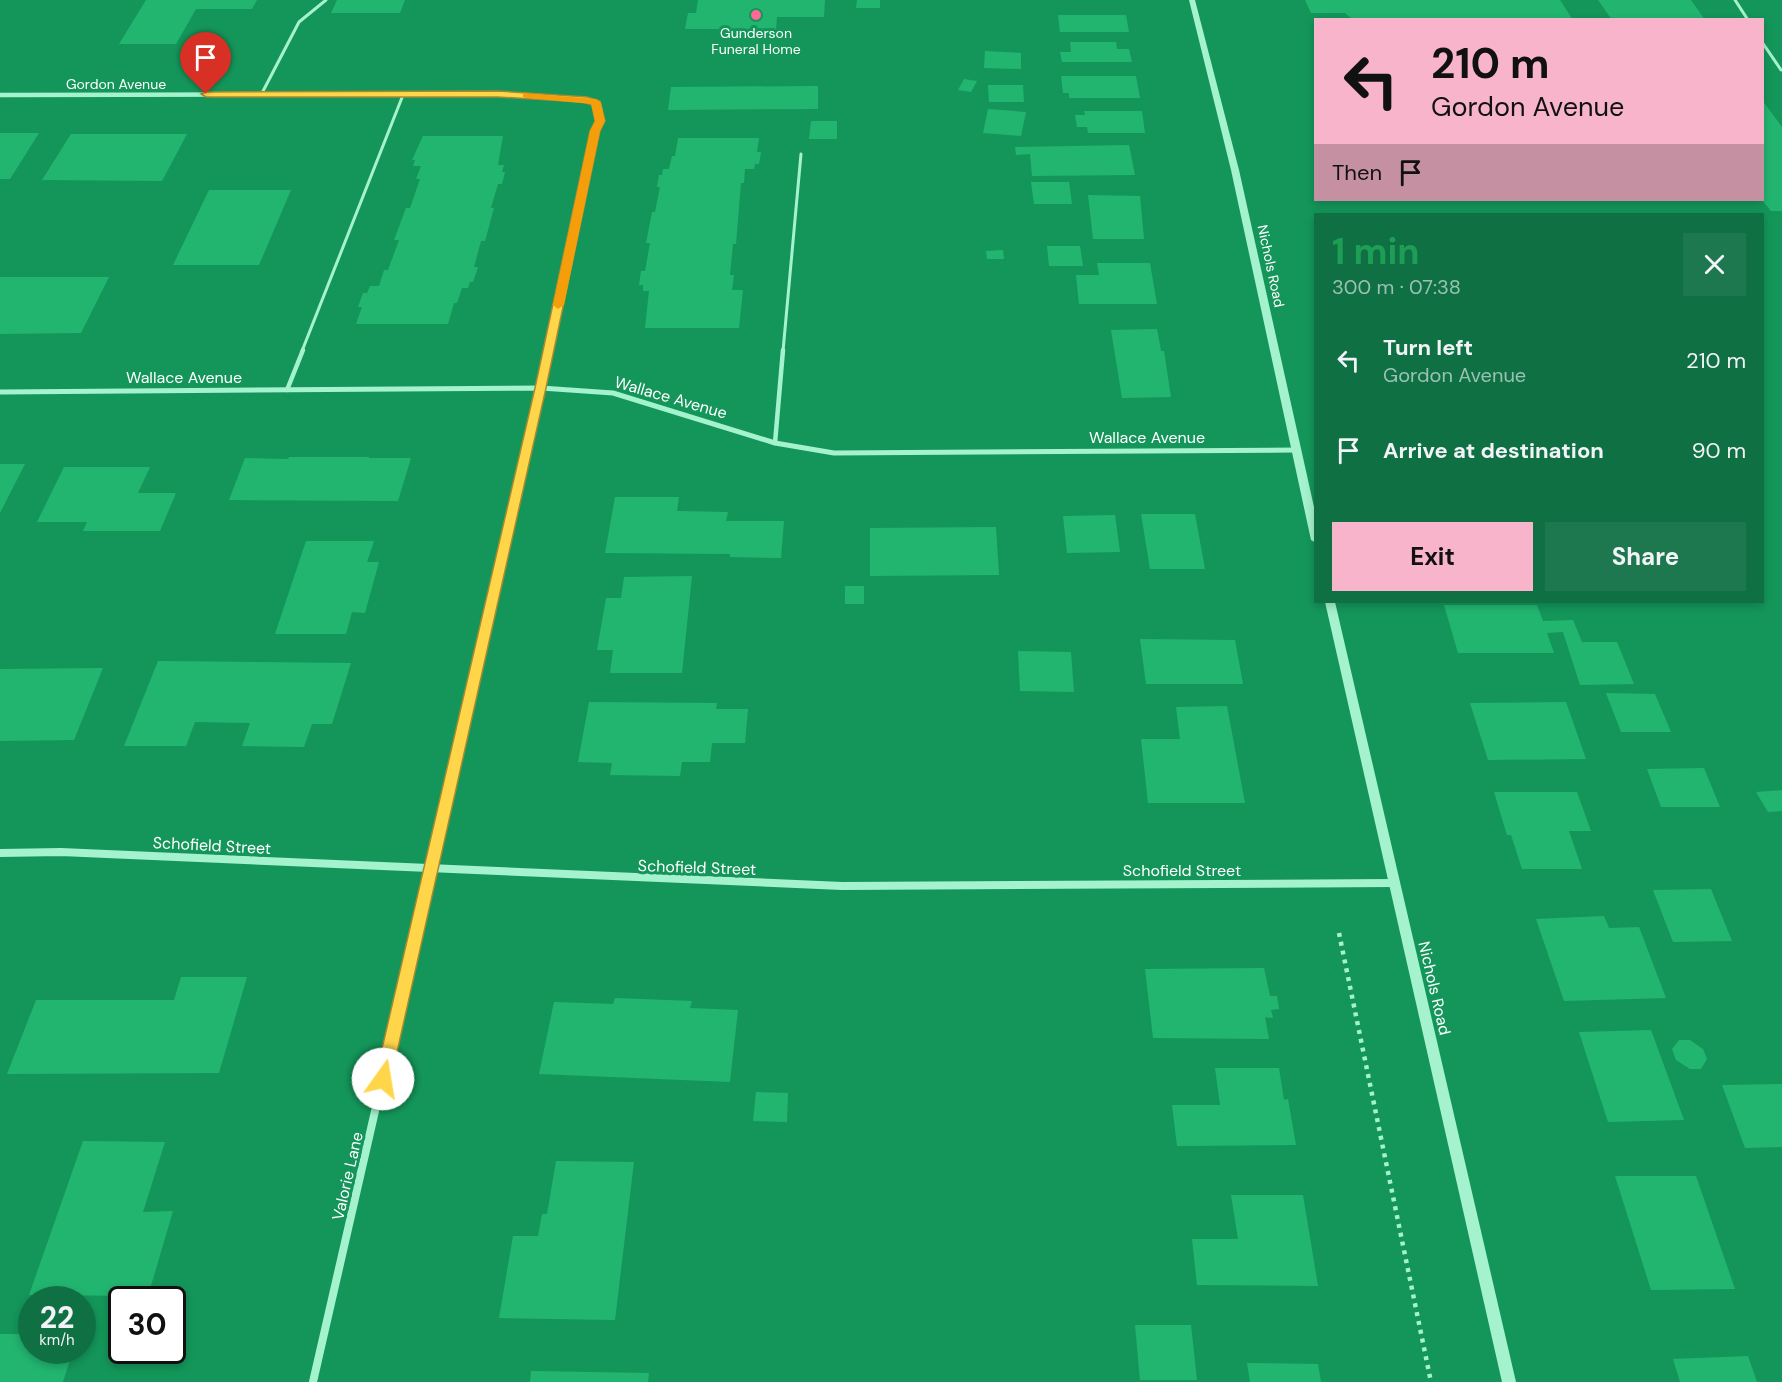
<!DOCTYPE html>
<meta charset="utf-8">
<style>
:root{--surface:#0f7044;--page:#1d784f;--text:#f1f3f6;--muted:#9bc1b2;--accent:#f7b4cb}
body{margin:0;font-family:"DM Sans",sans-serif;background:var(--page);color:var(--text);height:100vh;display:flex;flex-direction:column;font-size:22px;white-space:nowrap}
*{box-sizing:border-box;margin:0}
p{font-size:20px;color:var(--muted)}
.icon{flex:none;width:33px;height:33px;fill:none;stroke:currentColor;stroke-width:2;stroke-linecap:round;stroke-linejoin:round}
.map{position:relative;flex:1;overflow:hidden}
.sheet{position:absolute;left:1314px;top:213px;width:450px;height:390px;display:flex;flex-direction:column;background:var(--surface);border-radius:0px;box-shadow:0 3px 9px #0003}
.sheet>*{flex:none}
.banner{position:absolute;left:1314px;top:18px;width:450px;height:183px;border-radius:0px;box-shadow:0 3px 9px #0003;background:#f7b4cb;color:#111;overflow:hidden}
.speed{position:absolute;left:18px;top:1286px;display:flex;gap:12px;font-size:30px;font-weight:700;text-align:center}
.speed>*{display:grid;place-content:center;width:78px;height:78px;border-radius:50%;background:var(--surface);box-shadow:0 3px 9px #0003;line-height:1}
.speed small{font-size:15px;font-weight:400}
.speed .limit{border:3px solid #111;border-radius:9px;background:#fff;color:#111}
.pin{position:absolute;display:grid;place-items:center;width:51px;height:51px;color:#fff;margin:-62px -26px;border-radius:50% 50% 50% 0;rotate:-45deg;box-shadow:0 0 6px #0007}
.pin .icon{rotate:45deg}
.me{position:absolute;width:66px;margin:-33px;rotate:13deg;stroke-linejoin:round;filter:drop-shadow(0 0 4px #0008)}
.turn{display:flex;align-items:center;gap:21px;height:126px;padding:0 18px;font-size:27px}
.turn .icon{width:78px;height:78px;stroke-width:2.5}
.turn b{display:block;font-size:42px;line-height:51px}
.then{display:flex;align-items:center;height:57px;padding:0 18px;background:#0003;gap:12px;font-size:22px}
.round{display:grid;place-items:center;flex:none;width:63px;height:63px;border-radius:0px;background:var(--page)}
.head{display:flex;align-items:center;justify-content:space-between;height:102px;padding:0 18px}
h1{font-size:36px;font-weight:700;line-height:45px;color:#1e9e55}
.primary-button{display:flex;gap:12px;margin-top:auto;padding:12px 18px}
.primary-button a{flex:1;height:69px;border-radius:0px;background:var(--accent);color:#111;font-size:24px;font-weight:700;line-height:69px;text-align:center}
.primary-button a+a{background:var(--page);color:var(--text)}
ul{padding:0;list-style:none}
li{display:flex;align-items:center;gap:18px;height:90px;padding:0 18px}
li div{flex:1}
li b{display:block;font-size:22px}
li em{font-style:normal}
.map>svg:first-child{display:block}
.building{fill:#22b570}
.lines{fill:none;stroke-linecap:round;stroke-linejoin:round}
.path{stroke:#a5f2ce;stroke-width:4.5;stroke-dasharray:4 5;stroke-linecap:butt}
.service-far1{stroke:#a5f2ce;stroke-width:3}
.service{stroke:#a5f2ce;stroke-width:4.5}
.minor-far2{stroke:#a5f2ce;stroke-width:4.5}
.minor-far1{stroke:#a5f2ce;stroke-width:5}
.minor{stroke:#a5f2ce;stroke-width:8}
.tertiary{fill:#a5f2ce;fill-rule:evenodd}
.route{fill:#ffd54a;stroke:#a68a30;stroke-width:1.5}
.slow{fill:#f59e0b}
.poi-dot{fill:#ff6796;stroke:#14965a;stroke-width:2}
.labels{text-anchor:middle;stroke-width:6;stroke-linejoin:round;paint-order:stroke}
.far-poi-label{font-size:14px;fill:#fff;stroke:#14965a}
.far-street-label{font-size:14px;fill:#fff;stroke:#14965a}
.street-label{font-size:16px;fill:#fff;stroke:#14965a}
</style>
<div class="map">
<svg width="1782" height="1382" viewBox="0 0 1782 1382">
<rect width="100%" height="100%" fill="#14965a"/>
<g class="building">
<polygon points="146,0 257,0 252,9 196,9 176,44 119,44"/>
<polygon points="337,0 405,0 400,13 331,13"/>
<polygon points="698,0 825,0 824,17 777,17 776,29 685,29 688,13 696,13"/>
<polygon points="857,0 880,0 880,8 856,8"/>
<polygon points="1305,0 1560,0 1573,20 1353,20 1345,13 1311,13"/>
<polygon points="1598,0 1691,0 1705,20 1612,20"/>
<polygon points="1058,15 1126,15 1129,32 1060,32"/>
<polygon points="1070,42 1116,42 1117,49 1129,49 1132,62 1062,62 1060,52 1071,52"/>
<polygon points="985,51 1021,53 1021,69 984,68"/>
<polygon points="1061,76 1136,76 1140,98 1069,98 1069,93 1063,93"/>
<polygon points="964,79 977,81 971,92 958,90"/>
<polygon points="988,85 1023,85 1024,102 989,102"/>
<polygon points="818,86 818,109 668,110 671,87"/>
<polygon points="1762,100 1782,127 1782,211 1771,211 1762,200"/>
<polygon points="988,109 1026,112 1021,136 983,133"/>
<polygon points="1084,111 1142,111 1145,133 1088,133 1087,127 1077,127 1075,115 1085,115"/>
<polygon points="811,121 837,121 837,139 809,139"/>
<polygon points="0,133 39,133 10,179 0,179"/>
<polygon points="71,134 187,134 162,181 42,180"/>
<polygon points="423,136 503,136 498,165 504,165 502,172 505,172 502,184 498,184 491,208 494,208 485,241 481,241 474,267 478,267 473,282 470,282 468,288 462,288 457,303 454,303 448,324 356,324 362,307 358,307 363,293 367,293 370,286 379,286 384,270 388,270 399,240 394,240 406,208 410,208 420,179 416,179 421,166 413,166 415,160 412,160"/>
<polygon points="678,138 759,138 757,152 761,152 759,164 755,164 754,169 745,169 744,183 741,183 736,244 733,244 730,275 734,275 732,290 743,290 739,328 645,328 649,291 643,291 643,285 639,285 641,271 645,271 650,243 646,243 652,212 655,212 660,187 657,187 659,175 662,175 663,169 669,169 672,156 675,156"/>
<polygon points="1129,145 1135,175 1032,176 1030,154 1016,155 1015,147"/>
<polygon points="1031,182 1069,182 1072,204 1034,204"/>
<polygon points="209,190 291,190 259,265 173,265"/>
<polygon points="1088,195 1140,196 1144,239 1093,239"/>
<polygon points="1047,246 1080,246 1083,266 1049,266"/>
<polygon points="1003,250 1004,259 987,259 986,251"/>
<polygon points="1097,263 1150,263 1157,304 1079,304 1076,275 1099,275"/>
<polygon points="0,277 109,277 81,333 0,334"/>
<polygon points="1157,329 1161,351 1164,351 1171,397 1122,398 1111,330"/>
<polygon points="289,457 369,457 369,458 411,458 398,501 229,500 245,458 288,459"/>
<polygon points="0,464 25,464 0,513"/>
<polygon points="64,467 150,467 138,493 176,493 160,531 83,531 87,522 37,522"/>
<polygon points="615,497 679,497 677,511 728,512 726,521 784,521 781,558 730,557 730,554 605,553"/>
<polygon points="1141,514 1195,514 1205,569 1150,569"/>
<polygon points="1115,515 1120,552 1067,553 1063,516"/>
<polygon points="996,527 999,575 870,576 870,528"/>
<polygon points="306,541 374,541 367,562 379,562 365,613 352,612 346,634 275,634"/>
<polygon points="692,576 682,673 610,673 613,650 597,650 606,598 621,598 624,577"/>
<rect x="845" y="586" width="19" height="18"/>
<polygon points="1444,605 1537,605 1543,621 1573,620 1582,642 1617,642 1634,684 1580,685 1563,632 1547,633 1554,653 1458,653"/>
<polygon points="1140,639 1235,640 1243,684 1146,684"/>
<polygon points="1018,651 1071,652 1074,692 1020,691"/>
<polygon points="158,661 351,663 332,724 312,724 304,747 242,746 250,723 195,722 186,746 124,746"/>
<polygon points="103,668 74,740 0,741 0,669"/>
<polygon points="1606,693 1655,694 1671,732 1621,732"/>
<polygon points="589,702 717,703 716,709 748,709 745,743 712,743 710,762 682,762 680,776 610,775 612,763 578,762"/>
<polygon points="1566,702 1586,759 1488,760 1470,703"/>
<polygon points="1227,706 1245,803 1148,803 1141,739 1180,739 1176,707"/>
<polygon points="1704,768 1720,807 1661,807 1647,769"/>
<polygon points="1782,790 1782,811 1768,812 1756,792"/>
<polygon points="1494,792 1577,792 1591,831 1569,831 1582,869 1522,869 1511,835 1507,835"/>
<polygon points="1711,889 1732,941 1673,942 1653,890"/>
<polygon points="1604,916 1609,928 1639,927 1666,998 1564,1001 1536,919"/>
<polygon points="1264,968 1270,996 1277,996 1279,1009 1271,1010 1273,1018 1265,1017 1269,1039 1153,1038 1145,969"/>
<polygon points="181,977 247,977 219,1073 7,1074 36,1000 174,1000"/>
<polygon points="615,998 692,1001 690,1008 738,1010 730,1082 539,1074 554,1002 613,1004"/>
<polygon points="1651,1030 1684,1120 1608,1122 1579,1032"/>
<polygon points="1679,1040 1690,1040 1703,1049 1707,1059 1701,1069 1690,1069 1676,1060 1672,1049"/>
<polygon points="1215,1068 1279,1068 1284,1100 1288,1099 1296,1145 1177,1146 1172,1105 1220,1105"/>
<polygon points="1782,1084 1782,1147 1745,1148 1722,1085"/>
<polygon points="756,1092 788,1093 787,1122 753,1121"/>
<polygon points="83,1141 165,1142 143,1212 173,1211 148,1296 29,1295"/>
<polygon points="556,1161 634,1162 615,1320 499,1318 513,1236 538,1236 542,1214 547,1214"/>
<polygon points="1615,1176 1696,1176 1735,1289 1651,1290"/>
<polygon points="1231,1195 1303,1195 1318,1286 1197,1285 1192,1239 1238,1239"/>
<polygon points="1135,1325 1191,1325 1197,1380 1140,1380"/>
<polygon points="0,1334 32,1334 32,1350 73,1350 63,1382 0,1382"/>
<polygon points="1748,1356 1757,1382 1680,1382 1673,1359"/>
<polygon points="1247,1363 1318,1364 1321,1382 1250,1382"/>
<polygon points="531,1371 649,1373 648,1382 530,1382"/>
</g>
<g class="lines">
<polyline class="path" points="1339,933 1431,1382"/>
<g class="service-far1">
<polyline points="1735,0 1748,20"/>
<polyline points="1762,42 1781,70"/>
<polyline points="261,95 299,22 326,0"/>
<polyline points="302,351 403,95"/>
<polyline points="783,351 801,154"/>
</g>
<g class="service">
<polyline points="287,390 303,350"/>
<polyline points="775,443 783,350"/>
</g>
<polyline class="minor-far2" points="0,95 498,94 584,99 597,103 600,121 595,131 549,351"/>
<g class="minor-far1">
<polyline points="0,392 541,388 613,393 775,443 834,453 1295,450"/>
<polyline points="446,803 549,350"/>
</g>
<g class="minor">
<polyline points="0,853 61,852 842,886 1394,883"/>
<polyline points="313,1382 446,801"/>
</g>
<g class="tertiary">
<polygon points="1189,0 1195,0 1239,170 1316,516 1316,543 1311,540 1231,170"/>
<polygon points="1325,602 1335,602 1516,1382 1502,1382"/>
</g>
</g>
<polygon class="route" points="498,91 587,97 600,101 605,121 600,131 546,388 391,1079 389,1085 383,1087 377,1085 375,1079 535,388 590,131 595,121 592,105 583,102 498,97 206,97 201,94 206,92"/>
<polygon class="slow" points="523,93 596,99 601,103 605,121 600,131 564,305 558,309 553,305 590,131 595,121 591,104 526,98 523,97"/>
<circle class="poi-dot" cx="756" cy="15" r="6"/>
<g class="labels">
<g class="far-poi-label">
<text x="756" y="38">Gunderson<tspan x="756" dy="16">Funeral Home</tspan></text>
</g>
<g class="far-street-label">
<text x="116" y="89">Gordon Avenue</text>
<text transform="translate(1271 266) rotate(78)" y="5">Nichols Road</text>
</g>
<g class="street-label">
<text x="184" y="383">Wallace Avenue</text>
<text transform="translate(671 397) rotate(16)" y="6">Wallace Avenue</text>
<text x="1147" y="443">Wallace Avenue</text>
<text transform="translate(212 845) rotate(3)" y="6">Schofield Street</text>
<text transform="translate(697 867) rotate(2)" y="6">Schofield Street</text>
<text x="1182" y="876">Schofield Street</text>
<text transform="translate(1435 988) rotate(77)" y="6">Nichols Road</text>
<text transform="translate(347 1176) rotate(-77)" y="6">Valorie Lane</text>
</g>
</g>
</svg>
<div class="speed"><div>22<small>km/h</small></div><div class="limit">30</div></div>
<div class="pin" style="left:206px;top:94px;background:#d93025"><svg class="icon" aria-label="arrive" viewBox="0 0 24 24"><path d="M6 21V4h12l-3 4 3 4H6"/></svg></div>
<svg class="me" style="left:383px;top:1079px" viewBox="-20 -20 40 40"><circle r="19" fill="#fff"/><path d="M0-13L10 11 0 6-10 11z" fill="#ffd54a"/></svg>
<div class="banner">
<div class="turn"><svg class="icon" aria-label="left" viewBox="0 0 24 24"><path d="M17 20v-9H6M10 6l-5 5 5 5"/></svg><div><b>210 m</b>Gordon Avenue</div></div>
<div class="then">Then<svg class="icon" aria-label="arrive" viewBox="0 0 24 24"><path d="M6 21V4h12l-3 4 3 4H6"/></svg></div>
</div>
<section class="sheet">
<div class="head"><div><h1>1 min</h1><p>300 m · 07:38</p></div><a class="round"><svg class="icon" aria-label="close" viewBox="0 0 24 24"><path d="M6 6l12 12M18 6L6 18"/></svg></a></div>
<ul>
<li><svg class="icon" aria-label="left" viewBox="0 0 24 24"><path d="M17 20v-9H6M10 6l-5 5 5 5"/></svg><div><b>Turn left</b><p>Gordon Avenue</p></div><em>210 m</em></li>
<li><svg class="icon" aria-label="arrive" viewBox="0 0 24 24"><path d="M6 21V4h12l-3 4 3 4H6"/></svg><div><b>Arrive at destination</b></div><em>90 m</em></li>
</ul>
<div class="primary-button"><a>Exit</a><a>Share</a></div>
</section>
</div>
